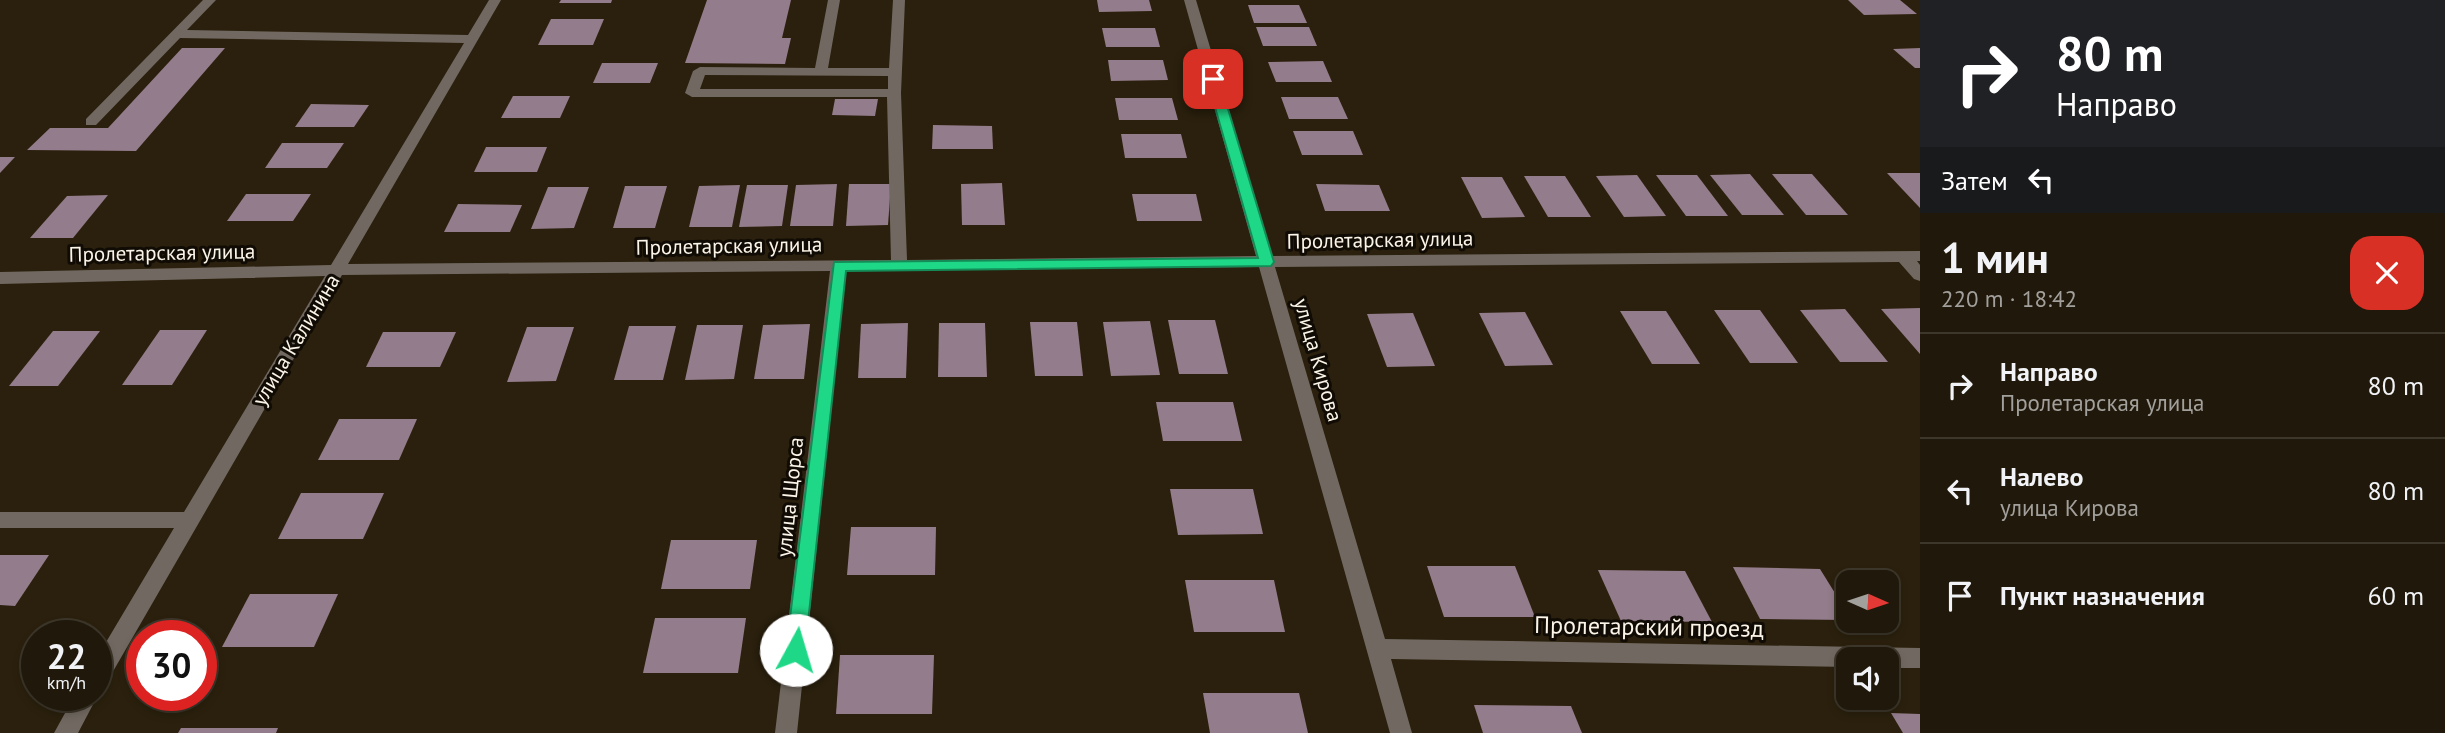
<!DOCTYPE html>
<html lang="ru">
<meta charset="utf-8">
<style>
:root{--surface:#20180a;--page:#2d2518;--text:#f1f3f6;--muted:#a2a09c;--line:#3d372b}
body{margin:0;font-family:"PT Sans",sans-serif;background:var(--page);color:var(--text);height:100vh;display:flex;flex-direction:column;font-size:26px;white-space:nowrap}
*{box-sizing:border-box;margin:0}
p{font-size:23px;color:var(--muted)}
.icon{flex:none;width:38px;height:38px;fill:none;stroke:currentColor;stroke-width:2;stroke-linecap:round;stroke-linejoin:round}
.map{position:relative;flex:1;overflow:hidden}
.panel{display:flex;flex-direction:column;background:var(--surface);width:525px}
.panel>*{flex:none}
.top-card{background:#202124;color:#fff;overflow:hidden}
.needle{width:46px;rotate:93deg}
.tools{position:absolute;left:1836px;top:570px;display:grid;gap:14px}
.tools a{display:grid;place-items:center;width:63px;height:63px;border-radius:14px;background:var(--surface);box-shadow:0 4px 10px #0003,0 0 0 2px var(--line);font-size:35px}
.speed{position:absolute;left:21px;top:620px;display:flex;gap:14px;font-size:35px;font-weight:700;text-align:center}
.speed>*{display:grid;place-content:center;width:91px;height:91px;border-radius:50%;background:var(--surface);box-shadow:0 4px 10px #0003,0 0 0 2px var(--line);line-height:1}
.speed small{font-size:18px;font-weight:400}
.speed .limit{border:10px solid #d22;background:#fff;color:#111}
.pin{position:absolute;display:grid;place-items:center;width:60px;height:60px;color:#fff;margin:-30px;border-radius:14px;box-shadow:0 4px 10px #0006}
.me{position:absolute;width:77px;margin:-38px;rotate:6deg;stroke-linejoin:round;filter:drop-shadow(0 0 5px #0008)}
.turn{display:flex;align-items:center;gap:24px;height:147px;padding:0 21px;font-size:32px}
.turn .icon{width:91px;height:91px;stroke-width:2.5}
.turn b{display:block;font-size:49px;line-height:60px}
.then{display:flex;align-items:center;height:66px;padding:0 21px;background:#0003;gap:14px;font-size:26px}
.round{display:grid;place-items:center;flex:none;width:74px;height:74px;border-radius:21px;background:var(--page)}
.head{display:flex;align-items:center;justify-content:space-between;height:119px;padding:0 21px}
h1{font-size:42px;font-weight:700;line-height:52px}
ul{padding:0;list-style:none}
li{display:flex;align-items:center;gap:21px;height:105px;padding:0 21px;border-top:2px solid var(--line)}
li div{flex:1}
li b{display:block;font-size:26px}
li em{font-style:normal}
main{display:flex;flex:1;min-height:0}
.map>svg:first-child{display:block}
.building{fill:#937c8b}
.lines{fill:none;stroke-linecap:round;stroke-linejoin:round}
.minor{fill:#716961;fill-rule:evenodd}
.route{fill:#1fd887;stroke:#148c58;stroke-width:2}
.labels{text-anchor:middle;stroke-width:6;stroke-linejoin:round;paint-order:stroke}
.street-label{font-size:21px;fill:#fbf4e8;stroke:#100b04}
.near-street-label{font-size:24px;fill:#fbf4e8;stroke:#100b04}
</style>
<main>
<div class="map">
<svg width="1920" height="733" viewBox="0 0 1920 733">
<rect width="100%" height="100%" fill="#2b200d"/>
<g class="building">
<polygon points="561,0 612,0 611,3 559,3"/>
<polygon points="707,0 791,0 782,38 791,38 785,64 685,63"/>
<polygon points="1097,0 1149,0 1152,11 1099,12"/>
<polygon points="1848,0 1900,0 1917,14 1864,15"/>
<polygon points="1248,5 1299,5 1307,23 1254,23"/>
<polygon points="551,19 604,19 593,45 538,45"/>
<polygon points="1256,27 1309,27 1317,46 1263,46"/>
<polygon points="1102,28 1155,28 1160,47 1106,47"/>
<polygon points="182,48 225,48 136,151 27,150 50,128 108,128"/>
<polygon points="1920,48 1920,68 1915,68 1893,49"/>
<polygon points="1108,60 1163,60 1168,80 1111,81"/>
<polygon points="1323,61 1332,82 1276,82 1268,62"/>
<polygon points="602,63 658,63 650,83 593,83"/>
<polygon points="513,96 570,96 560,118 501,118"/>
<polygon points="1281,97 1338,97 1348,119 1289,119"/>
<polygon points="1115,98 1172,98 1178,120 1119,120"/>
<polygon points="835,99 878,99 875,116 832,115"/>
<polygon points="311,104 369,105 354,127 295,127"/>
<polygon points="933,125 992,126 993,149 932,149"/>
<polygon points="1293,131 1353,131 1363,155 1302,155"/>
<polygon points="1121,134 1181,134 1187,158 1125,158"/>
<polygon points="282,143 344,143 327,168 265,168"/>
<polygon points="486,147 547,147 537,172 474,172"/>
<polygon points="0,157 15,157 0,173"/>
<polygon points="1887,173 1920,173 1920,208"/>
<polygon points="1750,174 1784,215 1742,215 1710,175"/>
<polygon points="1772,174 1812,174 1848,215 1806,215"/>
<polygon points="1637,175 1666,216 1624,217 1596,176"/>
<polygon points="1656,175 1697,175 1728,216 1686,216"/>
<polygon points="1524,176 1565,176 1591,217 1548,217"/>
<polygon points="1461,177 1502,177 1525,217 1482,218"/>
<polygon points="1002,183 1005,225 962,225 961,184"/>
<polygon points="837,184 833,226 790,226 796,185"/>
<polygon points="849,184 891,184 888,225 846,226"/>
<polygon points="1316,184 1379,185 1390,211 1325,211"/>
<polygon points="740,185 732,227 689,227 699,186"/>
<polygon points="747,185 788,185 782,226 739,227"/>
<polygon points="625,186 667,186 655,228 613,228"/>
<polygon points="548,187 589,187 574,228 531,229"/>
<polygon points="246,194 311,194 293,221 227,221"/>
<polygon points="1132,194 1196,194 1202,221 1137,221"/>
<polygon points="108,195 73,238 30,238 67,196"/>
<polygon points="458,204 522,205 510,232 444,232"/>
<polygon points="1920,308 1920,354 1881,309"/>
<polygon points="1845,309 1888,362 1840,362 1800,310"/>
<polygon points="1714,310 1760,310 1798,363 1750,363"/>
<polygon points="1620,311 1666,311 1700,364 1652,364"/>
<polygon points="1525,312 1553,365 1505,366 1479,313"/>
<polygon points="1413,313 1435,366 1387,367 1367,314"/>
<polygon points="1168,320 1215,320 1228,374 1179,374"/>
<polygon points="1150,321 1160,375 1111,376 1103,322"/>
<polygon points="1030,322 1077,322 1083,376 1035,376"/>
<polygon points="908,323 906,378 858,378 861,324"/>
<polygon points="939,323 985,323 987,377 938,377"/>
<polygon points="810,324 804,379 754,379 763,325"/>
<polygon points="697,325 743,325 734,379 685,380"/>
<polygon points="629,326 676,326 663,380 614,380"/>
<polygon points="527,327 574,327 556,381 507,382"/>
<polygon points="160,330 207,330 172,385 122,385"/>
<polygon points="53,331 100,331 58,386 9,386"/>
<polygon points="383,332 456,332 440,367 366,367"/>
<polygon points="1156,402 1233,402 1242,441 1163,441"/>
<polygon points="339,419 417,419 399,460 318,460"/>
<polygon points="1170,489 1253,489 1263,534 1178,535"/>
<polygon points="301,493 384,493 363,539 278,539"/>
<polygon points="851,527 936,527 935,575 847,575"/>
<polygon points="671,540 757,540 750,589 661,589"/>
<polygon points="0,555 49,555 15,606 0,605"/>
<polygon points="1427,566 1515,566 1535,617 1444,617"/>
<polygon points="1733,567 1820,569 1848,614 1848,620 1760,619"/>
<polygon points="1598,570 1685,571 1712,622 1621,621"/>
<polygon points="1185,580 1274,580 1285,632 1194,632"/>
<polygon points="250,594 338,594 314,647 222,647"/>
<polygon points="655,618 746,618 738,673 643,673"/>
<polygon points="840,655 934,655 932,714 836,714"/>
<polygon points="1203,693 1299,693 1308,733 1210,733"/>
<polygon points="1474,705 1571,706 1582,733 1483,733"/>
<polygon points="1891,713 1920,714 1920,733 1903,733"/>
<polygon points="181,728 278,728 276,733 178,733"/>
</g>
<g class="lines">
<g class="minor">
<path d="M203,0H216L187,30L468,35L489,0H501L348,264L891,260L887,97H692L685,93L693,71L700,67L815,68L828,0H840L828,68H889L893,0H905L901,93L907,260L1256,256L1184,0H1196L1272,256L1920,251V261H1917L1920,265V281L1914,279L1899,262L1275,267L1385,639L1920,648V668H1886V660H1848V667L1391,659L1412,733H1390L1259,267L846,271L797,733H775L830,271L342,275L104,687L96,690V659L174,528H0V512H184L325,276L0,284V272L331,265L464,43L180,38L96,125H86V119ZM705,75L888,76V89H700Z"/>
<polygon points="96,691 98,695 78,733 54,733 75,695 96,695"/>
</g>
</g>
<polygon class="route" points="1213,75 1219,79 1274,262 1271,266 846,271 805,650 803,657 796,660 789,657 786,650 834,262 1258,258 1207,79"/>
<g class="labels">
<g class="street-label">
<text transform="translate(1380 240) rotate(-1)" y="7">Пролетарская улица</text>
<text transform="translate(729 246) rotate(-1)" y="7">Пролетарская улица</text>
<text transform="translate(162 253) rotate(-1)" y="7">Пролетарская улица</text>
<text transform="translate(296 340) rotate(-59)" y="7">улица Калинина</text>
<text transform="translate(1318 360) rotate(74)" y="7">улица Кирова</text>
<text transform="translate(790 497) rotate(-84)" y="7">улица Щорса</text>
</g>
<g class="near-street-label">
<text transform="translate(1649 627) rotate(1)" y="8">Пролетарский проезд</text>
</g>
</g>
</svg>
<div class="tools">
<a><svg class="needle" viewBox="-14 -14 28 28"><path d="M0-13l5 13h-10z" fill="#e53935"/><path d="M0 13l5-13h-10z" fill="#a2a09c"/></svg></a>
<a><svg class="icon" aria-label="sound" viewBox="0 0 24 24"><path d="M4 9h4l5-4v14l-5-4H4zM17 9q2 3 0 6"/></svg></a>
</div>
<div class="speed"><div>22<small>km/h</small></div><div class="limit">30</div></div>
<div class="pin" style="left:1213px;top:79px;background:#d93025"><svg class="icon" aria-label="arrive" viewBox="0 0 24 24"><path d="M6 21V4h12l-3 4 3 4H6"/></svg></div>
<svg class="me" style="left:796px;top:650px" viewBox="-20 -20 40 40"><circle r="19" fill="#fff"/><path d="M0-13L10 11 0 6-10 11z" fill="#1fd887"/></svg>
</div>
<section class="panel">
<div class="top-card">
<div class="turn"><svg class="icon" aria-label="right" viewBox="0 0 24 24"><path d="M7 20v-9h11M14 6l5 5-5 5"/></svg><div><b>80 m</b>Направо</div></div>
<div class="then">Затем<svg class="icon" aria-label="left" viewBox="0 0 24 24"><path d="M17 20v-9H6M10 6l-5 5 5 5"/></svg></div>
</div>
<div class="head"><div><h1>1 мин</h1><p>220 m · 18:42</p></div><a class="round" style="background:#d93025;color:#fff"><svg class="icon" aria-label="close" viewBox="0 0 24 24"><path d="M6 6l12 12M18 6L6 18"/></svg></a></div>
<ul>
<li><svg class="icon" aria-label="right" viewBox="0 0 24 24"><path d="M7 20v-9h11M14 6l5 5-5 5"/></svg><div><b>Направо</b><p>Пролетарская улица</p></div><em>80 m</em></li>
<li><svg class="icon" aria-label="left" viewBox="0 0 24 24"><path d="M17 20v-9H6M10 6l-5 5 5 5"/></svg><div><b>Налево</b><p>улица Кирова</p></div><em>80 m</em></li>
<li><svg class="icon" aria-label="arrive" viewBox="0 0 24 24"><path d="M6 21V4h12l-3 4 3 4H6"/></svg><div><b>Пункт назначения</b></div><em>60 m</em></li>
</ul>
</section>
</main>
